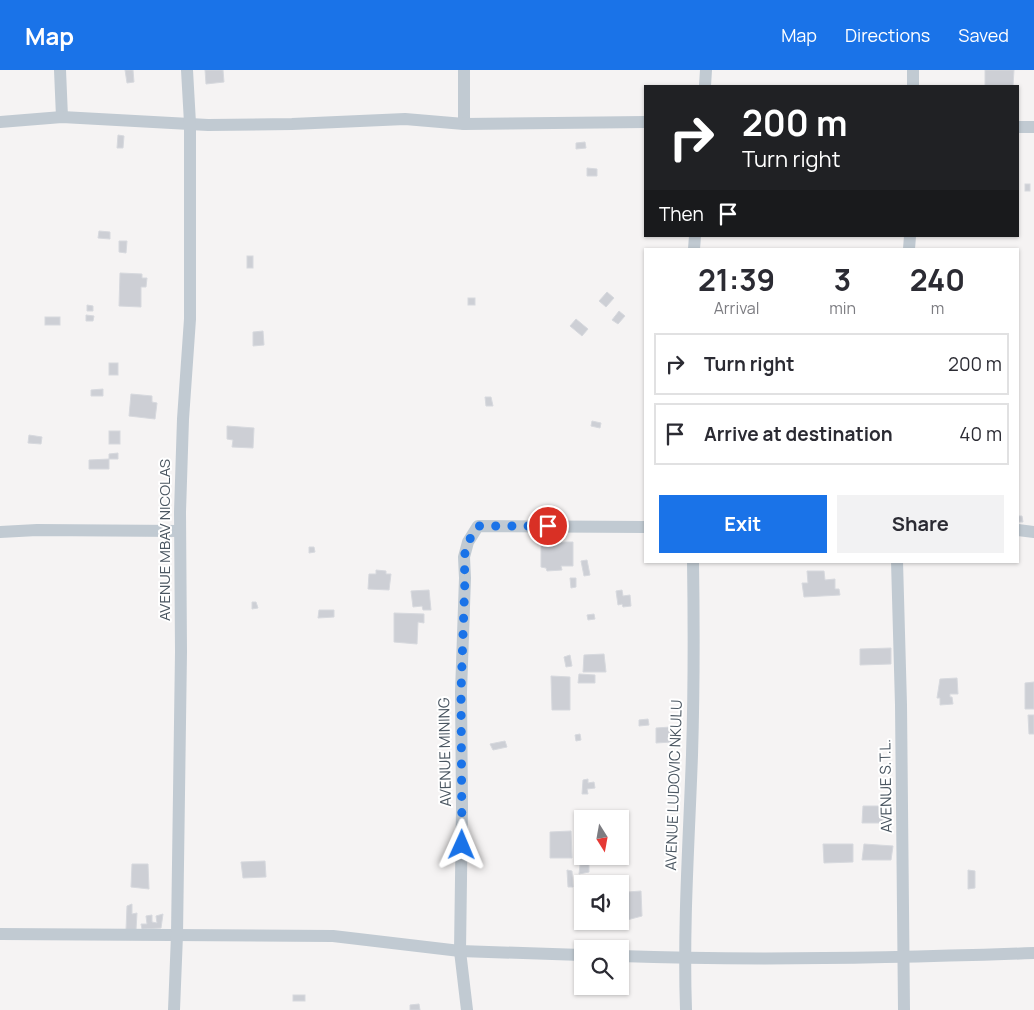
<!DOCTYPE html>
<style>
:root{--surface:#fff;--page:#f2f2f3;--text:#2b2b33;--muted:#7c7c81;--line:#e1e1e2;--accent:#1a73e8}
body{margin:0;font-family:Manrope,sans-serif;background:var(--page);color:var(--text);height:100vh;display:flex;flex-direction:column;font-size:19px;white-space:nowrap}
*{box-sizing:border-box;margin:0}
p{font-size:16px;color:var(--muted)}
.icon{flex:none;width:28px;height:28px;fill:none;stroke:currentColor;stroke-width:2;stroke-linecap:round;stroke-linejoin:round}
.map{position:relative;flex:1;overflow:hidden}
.drawer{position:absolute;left:644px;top:178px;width:375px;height:315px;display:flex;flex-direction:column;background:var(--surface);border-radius:0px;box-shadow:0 1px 4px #0004}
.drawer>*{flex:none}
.top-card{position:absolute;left:644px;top:15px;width:375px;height:152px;border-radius:0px;box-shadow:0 1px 4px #0004;background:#202124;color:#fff;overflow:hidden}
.needle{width:32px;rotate:169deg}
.controls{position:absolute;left:574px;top:740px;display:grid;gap:10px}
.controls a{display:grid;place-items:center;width:55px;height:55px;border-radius:0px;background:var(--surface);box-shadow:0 1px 4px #0004;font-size:25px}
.pin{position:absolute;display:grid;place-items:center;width:42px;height:42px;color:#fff;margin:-21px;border:2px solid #fff;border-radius:50%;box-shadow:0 1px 5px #0007}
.me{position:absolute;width:55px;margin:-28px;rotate:1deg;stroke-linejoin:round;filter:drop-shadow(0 0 4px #0008)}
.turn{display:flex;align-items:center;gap:18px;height:105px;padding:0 15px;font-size:22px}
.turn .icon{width:65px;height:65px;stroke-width:2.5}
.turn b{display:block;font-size:35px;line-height:42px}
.then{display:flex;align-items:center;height:48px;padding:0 15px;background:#0003;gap:10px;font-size:19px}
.eta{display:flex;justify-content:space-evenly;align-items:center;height:85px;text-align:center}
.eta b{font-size:30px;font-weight:700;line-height:35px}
.cta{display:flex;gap:10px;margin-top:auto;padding:10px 15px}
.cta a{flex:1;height:58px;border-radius:0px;background:var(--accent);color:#fff;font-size:20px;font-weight:700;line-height:58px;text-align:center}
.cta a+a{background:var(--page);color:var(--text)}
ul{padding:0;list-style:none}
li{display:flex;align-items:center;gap:15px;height:62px;margin:0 10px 8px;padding:0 5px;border:2px solid var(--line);border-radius:0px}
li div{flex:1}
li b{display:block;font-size:19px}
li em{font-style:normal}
header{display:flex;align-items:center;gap:30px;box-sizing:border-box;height:70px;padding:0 25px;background:var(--accent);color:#fff}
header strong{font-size:24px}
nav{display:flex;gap:28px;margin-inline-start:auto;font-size:18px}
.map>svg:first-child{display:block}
.building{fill:#cdcfd5;stroke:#d7d9de}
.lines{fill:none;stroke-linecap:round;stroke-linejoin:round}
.street{stroke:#c1cad2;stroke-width:12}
.route{stroke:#1a73e8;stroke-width:9;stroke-dasharray:0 16.2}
.labels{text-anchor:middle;stroke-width:4;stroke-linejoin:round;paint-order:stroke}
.street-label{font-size:15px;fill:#4a5661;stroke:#fff}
</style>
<header>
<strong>Map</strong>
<nav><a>Map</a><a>Directions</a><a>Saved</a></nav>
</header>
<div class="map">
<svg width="1034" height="940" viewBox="0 0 1034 940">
<rect width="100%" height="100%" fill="#f5f3f3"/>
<g class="building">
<polygon points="125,0 133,0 134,12 127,13"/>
<polygon points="205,0 223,0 224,12 206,14"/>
<polygon points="985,0 1014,0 1013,16 985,16"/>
<polygon points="118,65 124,66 123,78 117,78"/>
<polygon points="585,72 586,78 576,79 576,73"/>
<polygon points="587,98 597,99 597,106 587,106"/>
<rect x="1025" y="114" width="5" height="7"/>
<polygon points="99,161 110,162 110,169 98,168"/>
<polygon points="119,171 127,171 126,183 119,182"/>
<rect x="247" y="186" width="6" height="12"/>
<polygon points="120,203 142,204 142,208 147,208 146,217 141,217 141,237 119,236"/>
<polygon points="607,222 614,228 606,237 599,231"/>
<rect x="468" y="228" width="7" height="7"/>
<polygon points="87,235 93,236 93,241 87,241"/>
<polygon points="619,241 625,246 618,254 612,250"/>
<polygon points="86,245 94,246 93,251 86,251"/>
<rect x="45" y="247" width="15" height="8"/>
<polygon points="576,249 588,259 582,266 570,256"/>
<polygon points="263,261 264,275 253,276 253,262"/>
<rect x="109" y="293" width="9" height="12"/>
<polygon points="103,319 103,326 91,326 91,320"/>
<polygon points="131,324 152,326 152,332 157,333 155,349 129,346"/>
<polygon points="485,327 491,327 493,336 486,336"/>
<polygon points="592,351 601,353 600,358 591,356"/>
<polygon points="227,356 254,358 253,378 232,377 233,370 227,369"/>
<rect x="109" y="361" width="11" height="13"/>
<polygon points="29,365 42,367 41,374 28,373"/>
<polygon points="118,383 118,389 109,389 109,384"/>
<polygon points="109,389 109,399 89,399 89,390"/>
<polygon points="1018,446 1022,446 1023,452 1018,452"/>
<polygon points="565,472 573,472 573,496 561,496 562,500 547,501 546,498 541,497 541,475"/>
<polygon points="309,477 314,477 315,482 309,483"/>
<polygon points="587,490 590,505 584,506 581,491"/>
<polygon points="376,500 386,501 386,504 391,504 389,520 368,519 369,504 376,504"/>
<polygon points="807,501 824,501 825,510 835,509 835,519 839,519 840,525 804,527 802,513 808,513"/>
<polygon points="570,508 576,508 576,517 571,518"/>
<polygon points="429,520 431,540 423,540 422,536 413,537 411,521"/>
<polygon points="622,520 623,526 630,525 631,536 623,537 622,534 618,535 616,521"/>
<polygon points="252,532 256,532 258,538 252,539"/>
<polygon points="319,540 334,540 334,547 318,548"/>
<polygon points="394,543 424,544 424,553 418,552 417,574 394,572"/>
<polygon points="594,544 595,549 588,550 587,545"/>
<polygon points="891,578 891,594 860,595 860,579"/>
<polygon points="604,584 606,602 583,602 584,585"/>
<polygon points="570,585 572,596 566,597 564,587"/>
<polygon points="579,604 595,605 595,613 578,613"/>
<polygon points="551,606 570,607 570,640 552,640"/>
<polygon points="957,608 958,624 950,624 950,627 952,627 953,634 940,635 940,628 937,628 940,609"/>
<polygon points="1034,612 1034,639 1025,639 1025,613"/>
<polygon points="1028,645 1034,645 1034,664 1029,664"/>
<polygon points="648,649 649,655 639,656 639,650"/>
<polygon points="671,657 672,672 656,673 656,658"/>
<polygon points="580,664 581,670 576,671 575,665"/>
<polygon points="505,671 507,677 493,680 490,674"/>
<polygon points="588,709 588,713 594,712 595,718 587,719 588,724 582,724 583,710"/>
<polygon points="863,736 890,736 891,753 862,753"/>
<polygon points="571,761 572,788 550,788 550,762"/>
<polygon points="823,774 853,774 853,792 824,793"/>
<polygon points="864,774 893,776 891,790 862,790"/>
<polygon points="265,791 266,807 243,808 241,792"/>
<polygon points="132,794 148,794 149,819 131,817"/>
<polygon points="589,794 589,802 579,804 580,795"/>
<polygon points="567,800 572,801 573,817 568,817"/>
<polygon points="968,800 975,801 975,818 968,819"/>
<polygon points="641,821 642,846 627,850 628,822"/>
<polygon points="132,834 132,844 137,843 136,860 126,860 127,836"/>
<polygon points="163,844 161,858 142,859 141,854 147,854 146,846 152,845 152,852 157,853 156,846"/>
<rect x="293" y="925" width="12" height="6"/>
<polygon points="419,934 420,940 410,940 410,935"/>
</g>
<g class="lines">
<g class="street">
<polyline points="60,0 62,47"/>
<polyline points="464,0 464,54"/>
<polyline points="705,16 706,0"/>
<polyline points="913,16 913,0"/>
<polyline points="0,52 62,47 208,55 292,54 405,49 464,54 645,52"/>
<polyline points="1018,57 1034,57"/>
<polyline points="694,179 695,166"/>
<polyline points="909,179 910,166"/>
<polyline points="1018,460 1034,462"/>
<polyline points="0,462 37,460 180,461"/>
<polyline points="897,491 901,635 904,940"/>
<polyline points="0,864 333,866 460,881 582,885"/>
<path d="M620,886C758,891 896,888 1034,883"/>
<polyline points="174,940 177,865 181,582 180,442 183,349 190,249 190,53 187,0"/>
<polyline points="467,940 460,881 462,737 461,622 465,508 464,487 468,472 478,456 645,457"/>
<path d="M686,940C683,855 689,770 692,685C694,621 694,556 693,491"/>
</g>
</g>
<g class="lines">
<polyline class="route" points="462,775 461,622 465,508 464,487 468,472 478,456 548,456"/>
</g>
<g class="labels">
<g class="street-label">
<text transform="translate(165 470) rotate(-90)" y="5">AVENUE MBAV NICOLAS</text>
<text transform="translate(445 682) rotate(-91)" y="5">AVENUE MINING</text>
<text transform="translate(674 715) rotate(-88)" y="5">AVENUE LUDOVIC NKULU</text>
<text transform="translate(886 716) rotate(-91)" y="5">AVENUE S.T.L.</text>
</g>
</g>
</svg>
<div class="controls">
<a><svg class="needle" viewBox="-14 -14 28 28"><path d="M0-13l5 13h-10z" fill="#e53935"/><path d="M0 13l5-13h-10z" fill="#7c7c81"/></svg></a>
<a><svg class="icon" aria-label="sound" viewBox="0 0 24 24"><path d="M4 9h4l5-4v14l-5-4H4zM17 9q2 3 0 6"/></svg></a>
<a><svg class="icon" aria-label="search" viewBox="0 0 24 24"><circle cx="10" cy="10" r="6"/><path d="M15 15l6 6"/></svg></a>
</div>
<div class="pin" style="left:548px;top:456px;background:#d93025"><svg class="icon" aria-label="arrive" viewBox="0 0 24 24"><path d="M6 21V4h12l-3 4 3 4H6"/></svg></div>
<svg class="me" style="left:462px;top:775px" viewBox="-20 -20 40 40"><path d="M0-17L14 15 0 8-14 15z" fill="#1a73e8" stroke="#fff" stroke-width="4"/></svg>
<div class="top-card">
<div class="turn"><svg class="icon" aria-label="right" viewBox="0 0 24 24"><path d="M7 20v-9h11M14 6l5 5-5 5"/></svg><div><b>200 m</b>Turn right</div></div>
<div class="then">Then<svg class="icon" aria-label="arrive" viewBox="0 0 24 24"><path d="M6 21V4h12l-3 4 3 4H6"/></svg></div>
</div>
<section class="drawer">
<div class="eta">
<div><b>21:39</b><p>Arrival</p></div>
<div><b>3</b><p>min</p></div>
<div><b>240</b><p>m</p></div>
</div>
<ul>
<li><svg class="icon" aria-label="right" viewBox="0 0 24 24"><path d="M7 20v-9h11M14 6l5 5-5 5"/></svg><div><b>Turn right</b></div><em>200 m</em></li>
<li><svg class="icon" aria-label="arrive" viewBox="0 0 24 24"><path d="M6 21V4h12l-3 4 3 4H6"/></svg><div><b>Arrive at destination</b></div><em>40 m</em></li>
</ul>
<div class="cta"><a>Exit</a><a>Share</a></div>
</section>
</div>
